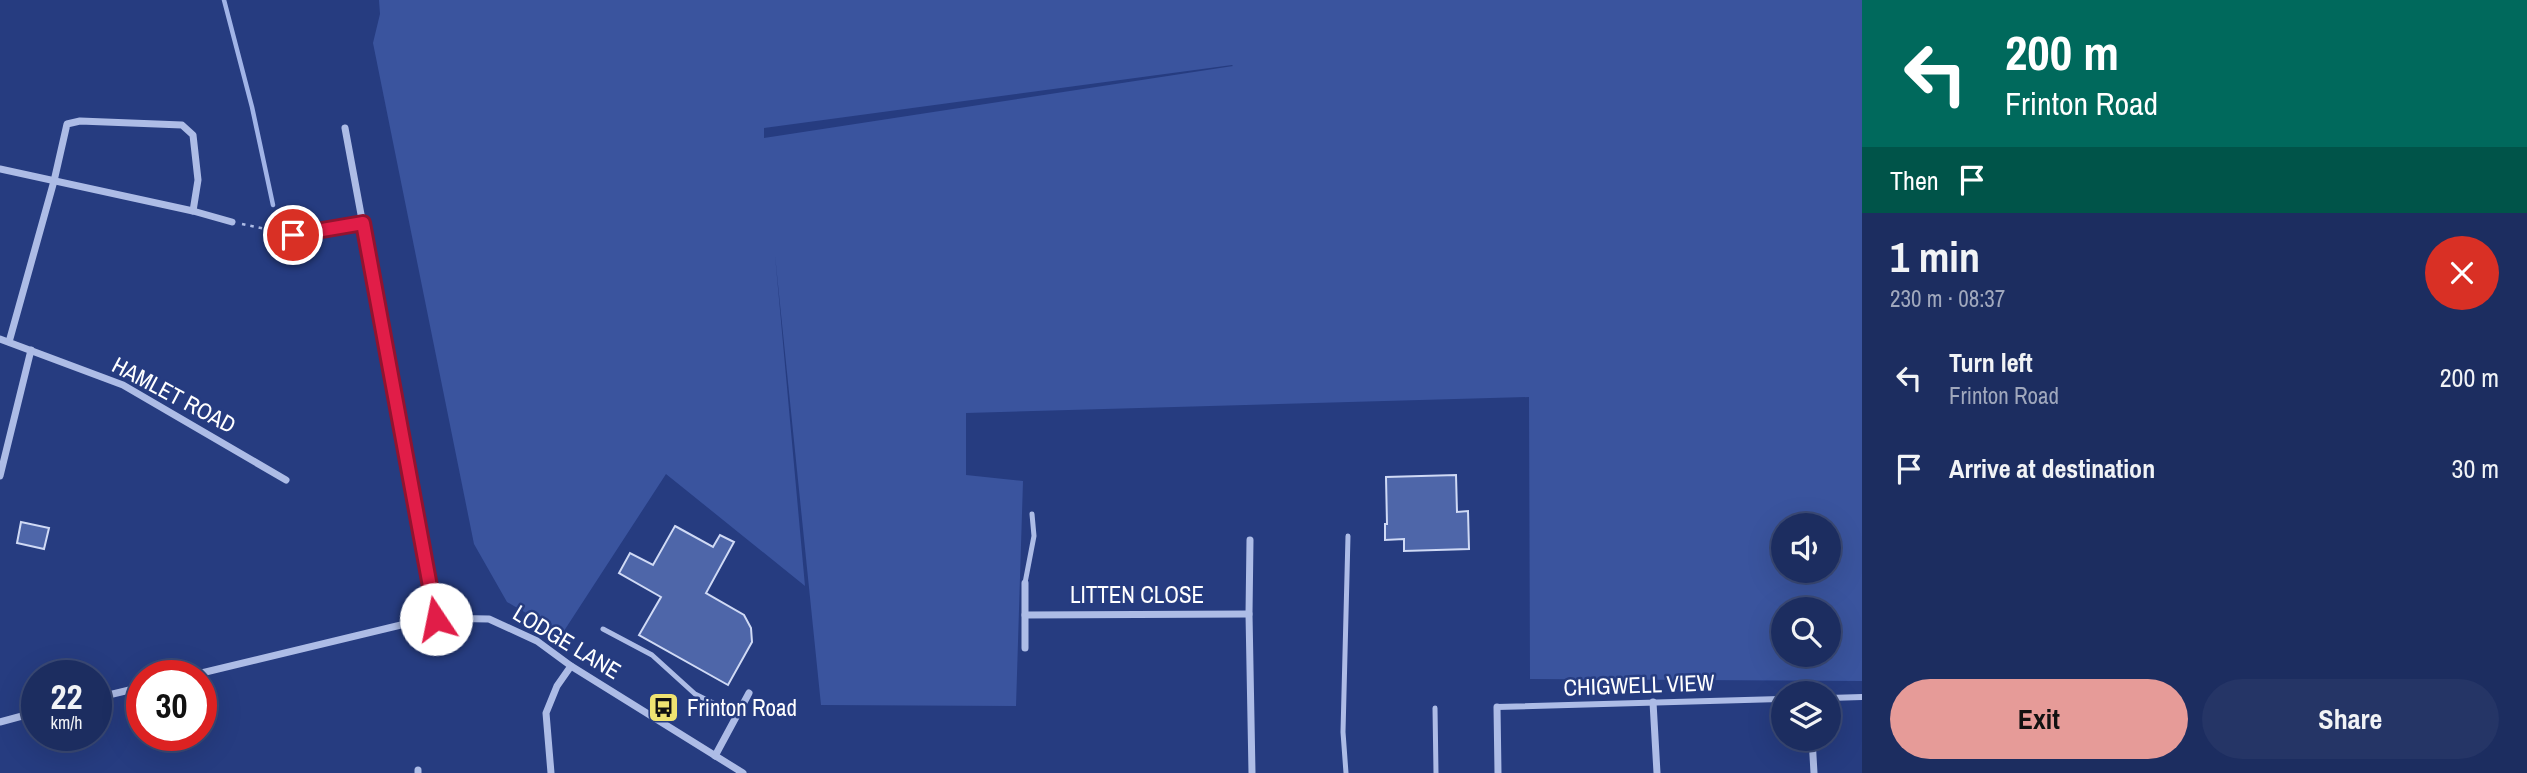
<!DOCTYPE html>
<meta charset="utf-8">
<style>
:root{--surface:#1c2d60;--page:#253566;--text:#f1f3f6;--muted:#a0a8bd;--line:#3a4975;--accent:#e69b98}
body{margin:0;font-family:"Archivo Narrow",sans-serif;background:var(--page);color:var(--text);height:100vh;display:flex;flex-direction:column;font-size:26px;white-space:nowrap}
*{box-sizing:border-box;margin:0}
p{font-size:23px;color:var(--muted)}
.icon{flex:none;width:38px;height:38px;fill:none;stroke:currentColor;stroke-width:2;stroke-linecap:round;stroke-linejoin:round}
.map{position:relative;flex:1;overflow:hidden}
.details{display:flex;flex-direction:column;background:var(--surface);width:665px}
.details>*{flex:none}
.hud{background:#00695c;color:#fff;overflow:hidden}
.buttons{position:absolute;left:1771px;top:513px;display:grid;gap:14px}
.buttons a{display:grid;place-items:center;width:70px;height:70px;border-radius:50%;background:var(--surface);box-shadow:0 7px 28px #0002,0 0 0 2px var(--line);font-size:35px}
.speed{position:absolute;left:21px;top:660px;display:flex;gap:14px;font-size:35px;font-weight:700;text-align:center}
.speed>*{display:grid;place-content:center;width:91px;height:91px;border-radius:50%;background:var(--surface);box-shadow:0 7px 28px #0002,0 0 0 2px var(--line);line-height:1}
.speed small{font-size:18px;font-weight:400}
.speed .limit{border:10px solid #d22;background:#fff;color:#111}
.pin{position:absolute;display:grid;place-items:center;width:60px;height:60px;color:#fff;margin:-30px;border:4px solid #fff;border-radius:50%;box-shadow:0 2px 7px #0007}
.me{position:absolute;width:77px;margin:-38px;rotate:349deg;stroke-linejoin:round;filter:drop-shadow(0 0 5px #0008)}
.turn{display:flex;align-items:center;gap:24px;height:147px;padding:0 28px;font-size:32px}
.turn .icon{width:91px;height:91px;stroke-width:2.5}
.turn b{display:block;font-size:49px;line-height:60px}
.then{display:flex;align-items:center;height:66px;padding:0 28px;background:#0003;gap:14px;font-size:26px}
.round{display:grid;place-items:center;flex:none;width:74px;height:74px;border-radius:37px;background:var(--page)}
.overview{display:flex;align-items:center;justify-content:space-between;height:119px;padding:0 28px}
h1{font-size:42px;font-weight:800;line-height:52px}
.cta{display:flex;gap:14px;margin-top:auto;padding:14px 28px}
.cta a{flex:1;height:80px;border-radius:42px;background:var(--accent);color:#111;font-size:28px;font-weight:800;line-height:80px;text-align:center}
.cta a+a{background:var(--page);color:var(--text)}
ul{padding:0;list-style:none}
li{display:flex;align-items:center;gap:21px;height:91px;padding:0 28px}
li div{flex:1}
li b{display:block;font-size:26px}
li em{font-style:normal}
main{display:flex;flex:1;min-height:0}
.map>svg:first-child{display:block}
.green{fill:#3a549e;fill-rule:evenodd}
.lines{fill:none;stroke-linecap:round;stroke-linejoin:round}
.stream{stroke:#a1b4e7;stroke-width:4.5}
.building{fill:#4e66a9;stroke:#d0daf5;stroke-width:2}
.path{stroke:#adbce6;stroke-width:2.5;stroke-dasharray:3.5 5;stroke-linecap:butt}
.service{stroke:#adbce6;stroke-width:5}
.pedestrian{stroke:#adbce6;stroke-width:6}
.minor{stroke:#adbce6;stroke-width:7}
.route-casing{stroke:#92132f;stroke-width:18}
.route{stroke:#e11d48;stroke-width:12}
.labels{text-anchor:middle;stroke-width:5;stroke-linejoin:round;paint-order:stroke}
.street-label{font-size:23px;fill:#fff;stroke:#263c80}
.poi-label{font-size:23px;fill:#fff;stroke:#263c80;text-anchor:start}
</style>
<main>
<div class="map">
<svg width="1862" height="773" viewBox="0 0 1862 773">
<rect width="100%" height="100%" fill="#263c80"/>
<path class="green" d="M379,0H1862V681L1530,679L1529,397L966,413V475L1023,481L1016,706L821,705L775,255L805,586L666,474L562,634L507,602L474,544L373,43L380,14ZM1232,65L1233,66L764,138V128ZM1783,525H1829V570H1783ZM1783,609H1829V654H1783Z"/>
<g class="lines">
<polyline class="stream" points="224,0 252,107 273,205"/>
</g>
<g class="building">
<polygon points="1456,475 1457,512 1468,511 1469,549 1404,551 1404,539 1385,540 1385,524 1387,524 1386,477"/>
<polygon points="21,522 49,528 44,549 17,543"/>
<polygon points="675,526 713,547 720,535 734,542 706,593 744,615 751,628 752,642 728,685 639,635 661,597 619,573 630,553 653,565"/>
</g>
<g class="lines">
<polyline class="path" points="242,224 284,233"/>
<g class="service">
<polyline points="1025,583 1034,536 1032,514"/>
<polyline points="603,629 652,655 695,694 721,707 740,709"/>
<polyline points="1435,708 1436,773"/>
<polyline points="1346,773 1343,732 1348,536"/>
</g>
<g class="pedestrian">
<polyline points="1829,698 1862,697"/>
<polyline points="1497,707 1783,699"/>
</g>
<g class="minor">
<polyline points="345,128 436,619"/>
<polyline points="0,169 193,211 232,222"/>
<polyline points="293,235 363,223"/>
<polyline points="0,339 123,385 286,480"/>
<polyline points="9,342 54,181 67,124 80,121 182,125 193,135 198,180 193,211"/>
<polyline points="0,476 31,350"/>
<polyline points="1250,540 1249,614 1252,773"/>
<polyline points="1025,615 1249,614"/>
<polyline points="1025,648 1025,583"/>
<polyline points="189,676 430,618 489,619 537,641 571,666 743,773"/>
<polyline points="96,698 142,687"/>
<polyline points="1653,702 1657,773"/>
<polyline points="1497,707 1498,773"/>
<polyline points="0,722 37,712"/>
<polyline points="1812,738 1814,773"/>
<polyline points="715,756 749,693"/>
<polyline points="418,770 418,773"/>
<polyline points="551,773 546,713 557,686 571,666"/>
</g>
</g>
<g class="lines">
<defs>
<polyline id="route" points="293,235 363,223 436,619"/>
</defs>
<use href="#route" class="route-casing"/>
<use href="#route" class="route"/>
</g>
<defs>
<symbol id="bus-square" viewBox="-11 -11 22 22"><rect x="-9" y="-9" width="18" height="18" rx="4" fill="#efe371" stroke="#263c80"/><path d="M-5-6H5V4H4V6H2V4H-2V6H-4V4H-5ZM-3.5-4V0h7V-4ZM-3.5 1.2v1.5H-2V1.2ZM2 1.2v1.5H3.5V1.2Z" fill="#111"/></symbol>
</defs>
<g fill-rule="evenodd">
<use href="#bus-square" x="646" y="690" width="35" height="35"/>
</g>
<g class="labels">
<g class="street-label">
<text transform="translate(174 395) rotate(28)" y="8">HAMLET ROAD</text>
<text x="1137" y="603">LITTEN CLOSE</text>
<text transform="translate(567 642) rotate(31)" y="8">LODGE LANE</text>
<text transform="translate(1639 685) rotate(-2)" y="8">CHIGWELL VIEW</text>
</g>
<g class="poi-label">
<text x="687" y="716">Frinton Road</text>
</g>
</g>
</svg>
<div class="buttons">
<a><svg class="icon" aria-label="sound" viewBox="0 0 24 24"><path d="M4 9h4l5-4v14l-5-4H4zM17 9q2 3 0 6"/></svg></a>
<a><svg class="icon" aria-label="search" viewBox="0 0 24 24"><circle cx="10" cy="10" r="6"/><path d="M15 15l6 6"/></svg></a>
<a><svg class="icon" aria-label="layers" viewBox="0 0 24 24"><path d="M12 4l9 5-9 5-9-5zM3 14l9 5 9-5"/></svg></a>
</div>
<div class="speed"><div>22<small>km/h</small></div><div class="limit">30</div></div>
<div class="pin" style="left:293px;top:235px;background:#d93025"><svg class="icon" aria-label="arrive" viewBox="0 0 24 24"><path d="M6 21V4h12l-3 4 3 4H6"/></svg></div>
<svg class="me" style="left:436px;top:619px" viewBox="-20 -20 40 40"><circle r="19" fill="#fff"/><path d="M0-13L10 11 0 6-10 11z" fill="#e11d48"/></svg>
</div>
<section class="details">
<div class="hud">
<div class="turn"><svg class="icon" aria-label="left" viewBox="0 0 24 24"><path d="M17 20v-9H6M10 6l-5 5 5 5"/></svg><div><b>200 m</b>Frinton Road</div></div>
<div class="then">Then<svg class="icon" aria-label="arrive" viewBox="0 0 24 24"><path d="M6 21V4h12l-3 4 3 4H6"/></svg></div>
</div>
<div class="overview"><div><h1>1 min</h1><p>230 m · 08:37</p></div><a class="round" style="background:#d93025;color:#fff"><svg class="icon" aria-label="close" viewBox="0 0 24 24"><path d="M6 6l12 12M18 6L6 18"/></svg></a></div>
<ul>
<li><svg class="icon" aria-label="left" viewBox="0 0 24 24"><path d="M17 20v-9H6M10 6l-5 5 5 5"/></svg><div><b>Turn left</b><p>Frinton Road</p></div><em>200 m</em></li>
<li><svg class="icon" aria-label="arrive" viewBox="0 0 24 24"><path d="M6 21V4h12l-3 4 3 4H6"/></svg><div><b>Arrive at destination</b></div><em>30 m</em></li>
</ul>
<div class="cta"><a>Exit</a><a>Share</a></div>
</section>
</main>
